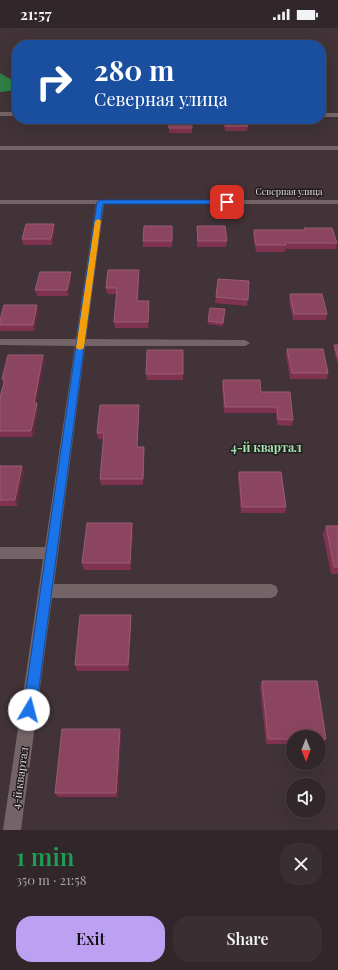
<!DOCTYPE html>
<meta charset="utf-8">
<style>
:root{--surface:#312629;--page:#392e31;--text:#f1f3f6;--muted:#a8a5a8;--line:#4c4346;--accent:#bca0f2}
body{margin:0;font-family:"Playfair Display",serif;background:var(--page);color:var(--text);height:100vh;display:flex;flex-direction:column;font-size:15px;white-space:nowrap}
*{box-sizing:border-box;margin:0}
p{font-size:13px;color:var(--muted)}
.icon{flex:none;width:22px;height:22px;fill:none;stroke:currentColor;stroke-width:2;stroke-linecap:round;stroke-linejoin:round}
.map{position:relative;height:802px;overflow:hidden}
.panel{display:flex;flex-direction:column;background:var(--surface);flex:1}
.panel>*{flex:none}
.hud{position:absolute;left:12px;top:12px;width:314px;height:84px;border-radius:16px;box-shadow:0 4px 16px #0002,0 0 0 1px var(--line);background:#1a4fa0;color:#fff;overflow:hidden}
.needle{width:26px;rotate:180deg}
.controls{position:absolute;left:286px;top:702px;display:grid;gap:8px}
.controls a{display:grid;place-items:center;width:40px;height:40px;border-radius:50%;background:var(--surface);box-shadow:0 4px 16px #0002,0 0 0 1px var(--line);font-size:20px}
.pin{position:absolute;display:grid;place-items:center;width:34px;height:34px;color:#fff;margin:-17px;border-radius:8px;box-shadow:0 2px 6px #0006}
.me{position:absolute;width:44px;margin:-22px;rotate:8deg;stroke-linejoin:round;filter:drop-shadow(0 0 3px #0008)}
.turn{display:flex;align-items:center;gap:14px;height:84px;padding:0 16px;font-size:18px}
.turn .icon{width:52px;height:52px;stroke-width:2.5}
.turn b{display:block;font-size:28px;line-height:34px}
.round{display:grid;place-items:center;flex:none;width:42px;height:42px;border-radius:16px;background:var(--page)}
.summary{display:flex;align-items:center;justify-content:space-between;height:68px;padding:0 16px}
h1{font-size:24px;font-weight:600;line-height:30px;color:#1e9e55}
.primary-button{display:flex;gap:8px;margin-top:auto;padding:8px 16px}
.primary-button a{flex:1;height:46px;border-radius:16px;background:var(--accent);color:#111;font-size:16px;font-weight:600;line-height:46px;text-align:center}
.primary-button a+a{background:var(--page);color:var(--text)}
.status{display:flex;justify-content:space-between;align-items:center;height:28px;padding:0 20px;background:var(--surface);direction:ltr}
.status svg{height:11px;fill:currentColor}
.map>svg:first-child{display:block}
.forest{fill:#307f45}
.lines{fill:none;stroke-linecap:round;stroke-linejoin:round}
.minor{fill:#746468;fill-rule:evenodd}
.wall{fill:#803350}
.shaded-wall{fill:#632b40}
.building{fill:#8b4560;stroke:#995c73}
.route{fill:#1a73e8;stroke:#114b97}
.slow{fill:#f59e0b}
.labels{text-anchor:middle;stroke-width:3;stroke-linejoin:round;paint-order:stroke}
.far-street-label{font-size:9px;fill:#e3dadc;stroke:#231d1f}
.street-label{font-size:11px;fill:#e3dadc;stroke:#231d1f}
.neighbourhood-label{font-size:12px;font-weight:bold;fill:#a4e6af;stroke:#231d1f}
</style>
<div class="status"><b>21:57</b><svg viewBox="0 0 49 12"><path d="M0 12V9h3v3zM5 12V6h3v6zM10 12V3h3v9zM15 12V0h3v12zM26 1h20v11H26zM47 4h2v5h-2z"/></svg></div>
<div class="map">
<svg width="338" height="802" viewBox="0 0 338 802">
<rect width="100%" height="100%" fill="#413337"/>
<polygon class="forest" points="0,45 17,55 17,62 0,64"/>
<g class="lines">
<g class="minor">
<rect x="0" y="84" width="17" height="4"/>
<rect x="321" y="85" width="17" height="4"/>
<rect x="0" y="118" width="338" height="4"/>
<polygon points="0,172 338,172 338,176 104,176 86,311 245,312 250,315 245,318 85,318 54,556 271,556 276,558 278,563 276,568 271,570 52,570 21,802 3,802 43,531 0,531 0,519 45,519 75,318 0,317 0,311 76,311 96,176 0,176"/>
</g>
</g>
<g class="wall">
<polygon points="169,91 192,100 192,105 169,105"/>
<polygon points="223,91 246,91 248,98 247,103 225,103"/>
<polygon points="172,198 172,219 143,219 143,213"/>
<polygon points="197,198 227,213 226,219 197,219"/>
<polygon points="304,200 337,215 336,221 285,221 285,224 256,224 253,208 254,202 304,202"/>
<polygon points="55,202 52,217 23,217 22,211"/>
<polygon points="71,244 71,250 68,268 37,268 35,262"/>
<polygon points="139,248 138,273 149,273 148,300 115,300 114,294 117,266 107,266 106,260"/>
<polygon points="249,253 247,278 215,275 216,269"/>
<polygon points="290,266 327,286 326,292 293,292 289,273"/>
<polygon points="225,281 223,298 208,296 208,293"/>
<polygon points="39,283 34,303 0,303 0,292"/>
<polygon points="334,317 338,317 338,335 337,335 334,321"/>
<polygon points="287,321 328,345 327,351 290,351 286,327"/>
<polygon points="43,327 45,333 36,375 38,381 33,409 0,409 0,369 3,357 2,351"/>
<polygon points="146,346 183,346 183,352 147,352"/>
<polygon points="223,352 261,364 293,392 292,398 277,397 276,385 224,385 222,359"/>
<polygon points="139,383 137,419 144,425 143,457 101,457 100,451 104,411 98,411 97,405"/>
<polygon points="0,438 22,438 24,444 17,478 0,478"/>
<polygon points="239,444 286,479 285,485 241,485 238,450"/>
<polygon points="132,495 133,503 131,542 84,542 82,535"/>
<polygon points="326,498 338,498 338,546 331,546 323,506"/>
<polygon points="131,587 131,594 129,643 77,643 75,637"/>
<polygon points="262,653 326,711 322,716 319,716 319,709 293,709 293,716 266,716 260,659"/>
<polygon points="120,701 121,706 118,769 58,769 55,765"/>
</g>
<g class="shaded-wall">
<polygon points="54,196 55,202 52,217 51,211"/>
<polygon points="139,242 139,248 137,280 137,273"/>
<polygon points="71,244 71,250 68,268 67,262"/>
<polygon points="37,277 39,283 34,303 33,297"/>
<polygon points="43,327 45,333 35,381 34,375"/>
<polygon points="37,375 38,381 33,409 31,403"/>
<polygon points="139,377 139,383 137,425 137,419"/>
<polygon points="22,438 24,444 17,478 15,472"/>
<polygon points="132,495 133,503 131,542 130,535"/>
<polygon points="131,587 131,594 129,643 128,637"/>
<polygon points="120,701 121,706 118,769 116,765"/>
</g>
<g class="building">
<polygon points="169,91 191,91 192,100 169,100"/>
<polygon points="224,91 246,91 248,98 225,98"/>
<polygon points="26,196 54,196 51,211 22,211"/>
<polygon points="144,198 172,198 172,213 143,213"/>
<polygon points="197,198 225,198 227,213 198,213"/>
<polygon points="304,200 332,200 337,215 285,215 286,217 256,217 254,202 305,202"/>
<polygon points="108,242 139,242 137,273 149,273 148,294 114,294 117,260 106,260"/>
<polygon points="40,244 71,244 67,262 35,262"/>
<polygon points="218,251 249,253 248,272 216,269"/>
<polygon points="290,266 322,266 327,286 294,286"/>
<polygon points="4,277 37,277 33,297 0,297 0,292"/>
<polygon points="210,280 225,281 223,295 208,293"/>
<polygon points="334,317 338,317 338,330"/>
<polygon points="287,321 323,321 328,345 292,345"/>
<polygon points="147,322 183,322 183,346 146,346"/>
<polygon points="8,327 43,327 34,375 37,375 31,403 0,403 0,369 5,351 2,351"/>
<polygon points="223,352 260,352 261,364 290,364 293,392 278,391 277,379 225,379"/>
<polygon points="100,377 139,377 137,419 144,419 143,451 100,451 104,405 97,405"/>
<polygon points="0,438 22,438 15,472 0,472"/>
<polygon points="239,444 281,444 286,479 242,479"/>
<polygon points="87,495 132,495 130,535 82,535"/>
<polygon points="326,498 338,498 338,539 334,539"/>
<polygon points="80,587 131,587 128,637 75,637"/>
<polygon points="262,653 317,653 326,711 319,711 319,709 293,709 293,711 268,711"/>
<polygon points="62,701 120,701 116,765 55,765"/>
</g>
<polygon class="route" points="100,172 227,172 230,174 227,176 103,176 36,682 34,687 29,689 25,687 23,682 97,174"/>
<polygon class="slow" points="98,191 101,193 84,320 80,322 76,320 95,193"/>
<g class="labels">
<g class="far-street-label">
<text x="289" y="167">Северная улица</text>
</g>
<g class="street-label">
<text transform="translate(20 750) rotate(-82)" y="4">4-й квартал</text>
</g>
<g class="neighbourhood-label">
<text x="266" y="424">4-й квартал</text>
</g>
</g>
</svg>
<div class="controls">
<a><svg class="needle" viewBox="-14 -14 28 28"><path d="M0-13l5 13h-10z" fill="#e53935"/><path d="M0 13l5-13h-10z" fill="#a8a5a8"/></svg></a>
<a><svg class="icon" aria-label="sound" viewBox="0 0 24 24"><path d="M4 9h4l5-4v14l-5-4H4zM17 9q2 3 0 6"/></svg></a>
</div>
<div class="pin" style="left:227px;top:174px;background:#d93025"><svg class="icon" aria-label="arrive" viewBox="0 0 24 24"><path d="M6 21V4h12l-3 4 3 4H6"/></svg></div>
<svg class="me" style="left:29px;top:682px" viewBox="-20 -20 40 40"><circle r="19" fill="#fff"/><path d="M0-13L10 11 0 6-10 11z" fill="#1a73e8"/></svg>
<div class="hud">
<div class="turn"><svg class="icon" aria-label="right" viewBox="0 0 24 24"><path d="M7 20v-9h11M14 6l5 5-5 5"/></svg><div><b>280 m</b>Северная улица</div></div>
</div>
</div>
<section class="panel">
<div class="summary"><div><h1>1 min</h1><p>350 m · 21:58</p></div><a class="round"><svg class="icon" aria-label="close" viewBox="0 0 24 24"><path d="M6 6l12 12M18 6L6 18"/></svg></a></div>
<div class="primary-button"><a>Exit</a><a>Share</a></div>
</section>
